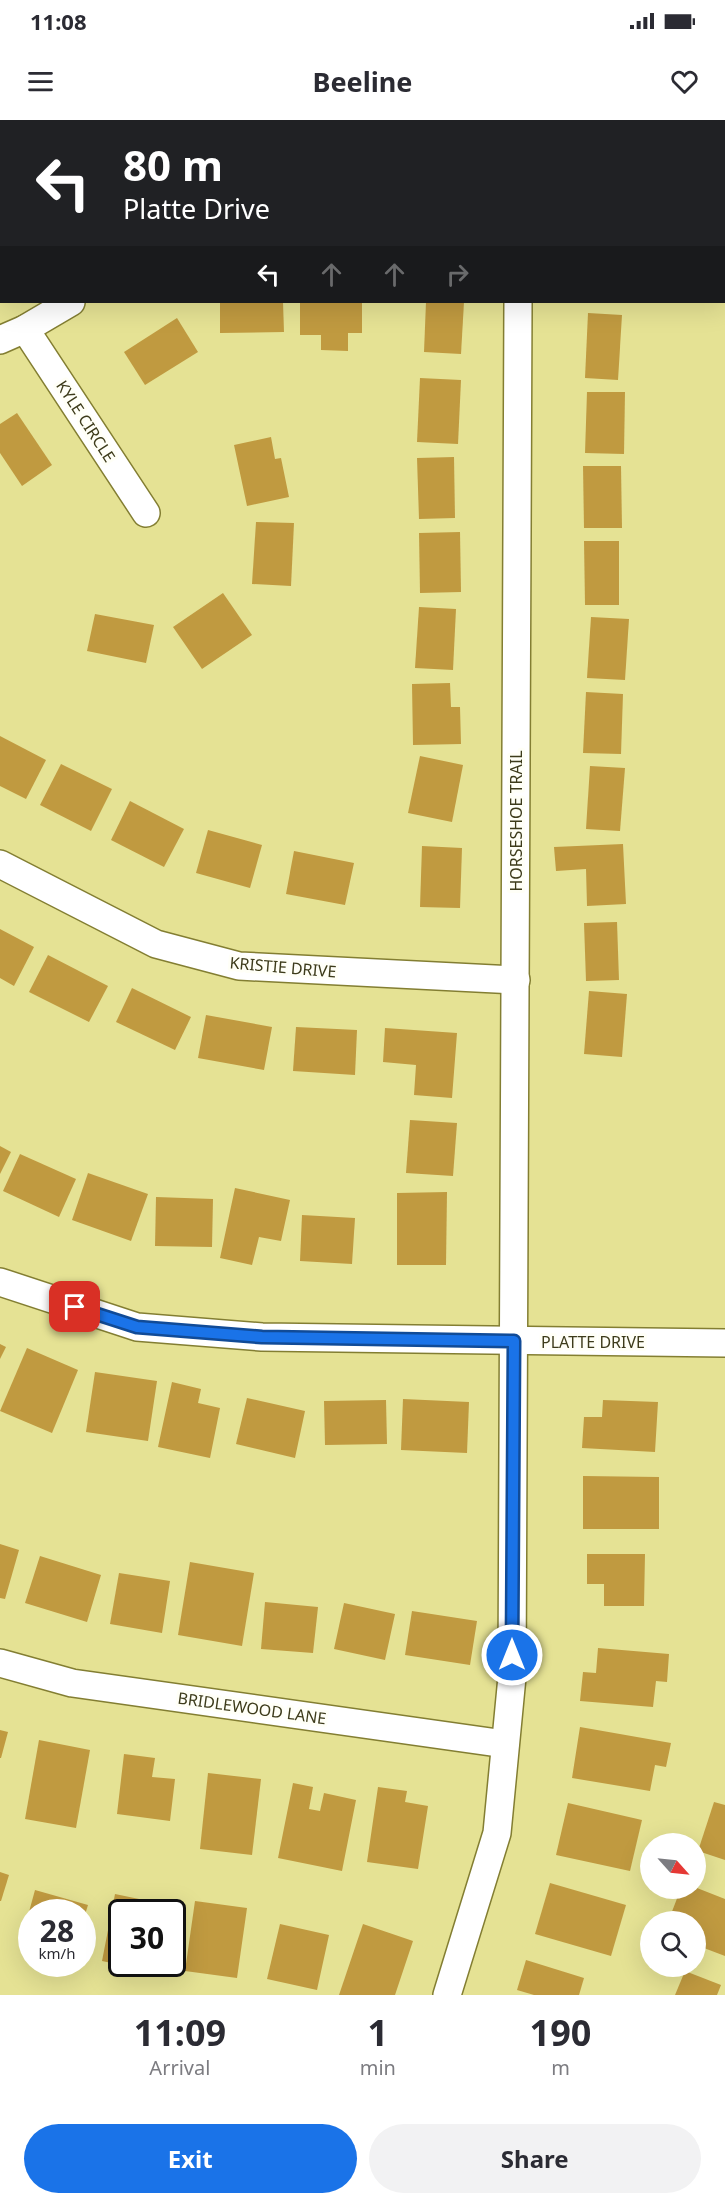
<!DOCTYPE html>
<style>
:root{--surface:#fff;--page:#f2f2f3;--text:#2b2b33;--muted:#7c7c81;--accent:#1a73e8}
body{margin:0;font-family:"Noto Sans",sans-serif;background:var(--page);color:var(--text);height:100vh;display:flex;flex-direction:column;font-size:22px;white-space:nowrap}
*{box-sizing:border-box;margin:0}
p{font-size:20px;color:var(--muted)}
.icon{flex:none;width:33px;height:33px;fill:none;stroke:currentColor;stroke-width:2;stroke-linecap:round;stroke-linejoin:round}
.map{position:relative;height:1875px;overflow:hidden}
.drawer{display:flex;flex-direction:column;background:var(--surface);flex:1}
.drawer>*{flex:none}
.guide{position:absolute;left:0px;top:0px;width:726px;height:183px;box-shadow:0 6px 24px #0002;background:#202124;color:#fff;overflow:hidden}
.needle{width:39px;rotate:117deg}
.tools{position:absolute;left:640px;top:1713px;display:grid;gap:12px}
.tools a{display:grid;place-items:center;width:66px;height:66px;border-radius:50%;background:var(--surface);box-shadow:0 6px 24px #0002;font-size:30px}
.speed{position:absolute;left:18px;top:1779px;display:flex;gap:12px;font-size:30px;font-weight:700;text-align:center}
.speed>*{display:grid;place-content:center;width:78px;height:78px;border-radius:50%;background:var(--surface);box-shadow:0 6px 24px #0002;line-height:1}
.speed small{font-size:15px;font-weight:400}
.speed .limit{border:3px solid #111;border-radius:9px;background:#fff;color:#111}
.pin{position:absolute;display:grid;place-items:center;width:51px;height:51px;color:#fff;margin:-26px;border-radius:12px;box-shadow:0 3px 9px #0006}
.me{position:absolute;width:66px;margin:-33px;rotate:0deg;stroke-linejoin:round;filter:drop-shadow(0 0 4px #0008)}
.turn{display:flex;align-items:center;gap:21px;height:126px;padding:0 24px;font-size:27px}
.turn .icon{width:78px;height:78px;stroke-width:2.5}
.turn b{display:block;font-size:42px;line-height:51px}
.lanes{display:flex;align-items:center;height:57px;padding:0 24px;background:#0003;justify-content:center;gap:30px;direction:ltr}
.lanes .off{opacity:.35}
.eta{display:flex;justify-content:space-evenly;align-items:center;height:102px;text-align:center}
.eta b{font-size:36px;font-weight:700;line-height:42px}
.button{display:flex;gap:12px;margin-top:auto;padding:12px 24px}
.button a{flex:1;height:69px;border-radius:36px;background:var(--accent);color:#fff;font-size:24px;font-weight:700;line-height:69px;text-align:center}
.button a+a{background:var(--page);color:var(--text)}
.status{display:flex;justify-content:space-between;align-items:center;height:42px;padding:0 30px;background:var(--surface);direction:ltr}
.status svg{height:16px;fill:currentColor}
header{display:flex;justify-content:space-between;align-items:center;height:78px;padding:0 24px;background:var(--surface);font-size:27px;font-weight:700}
.map>svg:first-child{display:block}
.building{fill:#c09a40}
.lines{fill:none;stroke-linecap:round;stroke-linejoin:round}
.minor-casing{stroke:#837e32;stroke-width:30}
.minor{stroke:#fff;stroke-width:27}
.route-casing{stroke:#114b97;stroke-width:15}
.route{stroke:#1a73e8;stroke-width:10}
.labels{text-anchor:middle;stroke-width:6;stroke-linejoin:round;paint-order:stroke}
.street-label{font-size:16px;fill:#3d3b1b;stroke:#fffff7}
</style>
<div class="status"><b>11:08</b><svg viewBox="0 0 49 12"><path d="M0 12V9h3v3zM5 12V6h3v6zM10 12V3h3v9zM15 12V0h3v12zM26 1h20v11H26zM47 4h2v5h-2z"/></svg></div>
<header><svg class="icon" aria-label="menu" viewBox="0 0 24 24"><path d="M4 6h16M4 12h16M4 18h16"/></svg>Beeline<svg class="icon" aria-label="heart" viewBox="0 0 24 24"><path d="M12 20l-8-8c-3-5 5-10 8-4 3-6 11-1 8 4z"/></svg></header>
<div class="map">
<svg width="725" height="1875" viewBox="0 0 725 1875">
<rect width="100%" height="100%" fill="#e5e294"/>
<g class="building">
<polygon points="220,182 283,182 284,212 220,213"/>
<polygon points="300,182 362,182 362,213 348,213 348,231 321,230 321,215 300,215"/>
<polygon points="426,182 464,182 461,234 424,232"/>
<polygon points="588,193 622,195 618,260 585,258"/>
<polygon points="177,198 198,232 145,265 124,232"/>
<polygon points="420,258 461,260 458,324 417,322"/>
<polygon points="587,272 625,272 624,334 585,333"/>
<polygon points="17,293 52,345 22,366 0,333 0,304"/>
<polygon points="271,317 275,339 281,338 289,377 247,386 234,325"/>
<polygon points="454,337 455,398 419,399 417,338"/>
<polygon points="583,346 621,346 622,408 584,408"/>
<polygon points="256,402 294,403 291,466 252,464"/>
<polygon points="460,412 461,472 420,473 419,413"/>
<polygon points="584,421 619,421 619,485 585,485"/>
<polygon points="223,473 252,515 202,549 173,507"/>
<polygon points="419,487 456,489 453,550 415,548"/>
<polygon points="95,494 154,505 146,543 87,531"/>
<polygon points="591,497 629,499 625,560 587,558"/>
<polygon points="450,563 451,587 460,587 461,624 413,625 412,564"/>
<polygon points="586,572 623,574 621,634 583,633"/>
<polygon points="0,616 46,640 26,679 0,666"/>
<polygon points="420,636 463,645 452,702 408,693"/>
<polygon points="61,644 112,669 91,711 40,685"/>
<polygon points="590,646 625,648 620,711 586,709"/>
<polygon points="130,681 184,709 164,747 111,720"/>
<polygon points="208,710 262,725 250,768 196,753"/>
<polygon points="623,724 626,784 587,786 586,749 556,751 554,727"/>
<polygon points="422,726 462,728 460,788 420,787"/>
<polygon points="294,731 354,743 345,785 286,774"/>
<polygon points="617,802 619,860 586,861 584,803"/>
<polygon points="0,809 34,827 14,866 0,858"/>
<polygon points="48,835 108,866 89,902 29,872"/>
<polygon points="132,868 191,897 175,930 116,902"/>
<polygon points="589,871 627,874 622,937 584,934"/>
<polygon points="206,895 272,907 264,950 198,938"/>
<polygon points="296,907 357,910 355,955 293,951"/>
<polygon points="385,908 457,913 452,978 414,975 416,945 383,942"/>
<polygon points="410,1000 457,1003 453,1056 406,1053"/>
<polygon points="0,1026 11,1032 0,1054"/>
<polygon points="20,1034 76,1059 59,1097 3,1071"/>
<polygon points="88,1053 148,1074 131,1121 72,1100"/>
<polygon points="235,1068 290,1080 281,1121 259,1117 252,1145 220,1138"/>
<polygon points="447,1072 446,1145 397,1145 397,1073"/>
<polygon points="156,1077 213,1079 212,1127 155,1126"/>
<polygon points="302,1095 355,1098 352,1144 300,1141"/>
<polygon points="0,1224 6,1227 0,1239"/>
<polygon points="27,1228 78,1250 52,1313 0,1291"/>
<polygon points="95,1252 157,1261 148,1321 86,1312"/>
<polygon points="172,1262 201,1269 198,1283 220,1288 210,1338 158,1327"/>
<polygon points="247,1278 305,1291 295,1338 236,1324"/>
<polygon points="403,1279 469,1282 467,1333 401,1330"/>
<polygon points="386,1280 387,1324 325,1325 324,1281"/>
<polygon points="603,1280 658,1282 655,1332 582,1328 584,1297 602,1297"/>
<polygon points="583,1356 659,1357 659,1409 583,1409"/>
<polygon points="0,1424 19,1430 5,1479 0,1478"/>
<polygon points="587,1434 645,1434 644,1486 604,1486 604,1464 587,1464"/>
<polygon points="40,1436 101,1455 87,1502 25,1483"/>
<polygon points="190,1442 254,1453 242,1526 178,1515"/>
<polygon points="119,1453 170,1461 162,1513 110,1504"/>
<polygon points="265,1482 318,1487 313,1533 261,1529"/>
<polygon points="344,1483 395,1494 385,1540 334,1529"/>
<polygon points="412,1491 477,1501 470,1545 405,1535"/>
<polygon points="598,1528 669,1534 667,1562 656,1561 653,1587 580,1581 583,1552 596,1553"/>
<polygon points="580,1607 671,1623 666,1647 655,1645 650,1671 572,1658"/>
<polygon points="0,1610 8,1612 1,1638 0,1638"/>
<polygon points="39,1620 90,1630 76,1708 25,1699"/>
<polygon points="124,1634 155,1638 152,1657 175,1659 170,1701 117,1694"/>
<polygon points="208,1653 261,1659 252,1735 200,1729"/>
<polygon points="293,1663 313,1667 309,1689 320,1691 324,1673 356,1680 342,1751 278,1738"/>
<polygon points="378,1667 407,1671 405,1682 428,1686 418,1749 367,1742"/>
<polygon points="714,1682 725,1685 725,1740 698,1731"/>
<polygon points="568,1683 642,1700 630,1751 556,1735"/>
<polygon points="0,1752 9,1755 1,1781 0,1781"/>
<polygon points="550,1763 626,1785 611,1836 535,1814"/>
<polygon points="681,1768 697,1768 725,1779 725,1836 696,1825 696,1802 668,1802"/>
<polygon points="35,1770 88,1785 83,1801 82,1792 32,1792 32,1812 24,1810"/>
<polygon points="115,1774 168,1785 166,1792 122,1792 122,1844 156,1844 154,1852 102,1841"/>
<polygon points="195,1781 247,1788 237,1858 185,1851"/>
<polygon points="280,1804 329,1815 317,1870 267,1859"/>
<polygon points="363,1804 413,1821 395,1875 339,1875"/>
<polygon points="526,1840 584,1858 579,1875 534,1875 517,1870"/>
<polygon points="685,1851 721,1865 717,1875 675,1875"/>
</g>
<g class="lines">
<defs>
<g id="minor">
<polyline points="534,2 534,0"/>
<polyline points="25,209 146,393"/>
<polyline points="0,220 25,209 71,182"/>
<polyline points="0,744 156,824 239,846 516,860"/>
<polyline points="0,1162 137,1207 262,1217 725,1223"/>
<polyline points="0,1543 72,1563 505,1624"/>
<polyline points="447,1875 497,1713 512,1557 518,182"/>
</g>
</defs>
<use href="#minor" class="minor-casing"/>
<use href="#minor" class="minor"/>
</g>
<g class="lines">
<defs>
<polyline id="route" points="75,1187 137,1207 262,1217 514,1221 512,1535"/>
</defs>
<use href="#route" class="route-casing"/>
<use href="#route" class="route"/>
</g>
<g class="labels">
<g class="street-label">
<text transform="translate(86 301) rotate(57)" y="6">KYLE CIRCLE</text>
<text transform="translate(516 701) rotate(-90)" y="6">HORSESHOE TRAIL</text>
<text transform="translate(283 847) rotate(5)" y="6">KRISTIE DRIVE</text>
<text x="593" y="1228">PLATTE DRIVE</text>
<text transform="translate(252 1588) rotate(8)" y="6">BRIDLEWOOD LANE</text>
</g>
</g>
</svg>
<div class="tools">
<a><svg class="needle" viewBox="-14 -14 28 28"><path d="M0-13l5 13h-10z" fill="#e53935"/><path d="M0 13l5-13h-10z" fill="#7c7c81"/></svg></a>
<a><svg class="icon" aria-label="search" viewBox="0 0 24 24"><circle cx="10" cy="10" r="6"/><path d="M15 15l6 6"/></svg></a>
</div>
<div class="speed"><div>28<small>km/h</small></div><div class="limit">30</div></div>
<div class="pin" style="left:75px;top:1187px;background:#d93025"><svg class="icon" aria-label="arrive" viewBox="0 0 24 24"><path d="M6 21V4h12l-3 4 3 4H6"/></svg></div>
<svg class="me" style="left:512px;top:1535px" viewBox="-20 -20 40 40"><circle r="17" fill="#1a73e8" stroke="#fff" stroke-width="3"/><path d="M0-11L8 9 0 5-8 9z" fill="#fff"/></svg>
<div class="guide">
<div class="turn"><svg class="icon" aria-label="left" viewBox="0 0 24 24"><path d="M17 20v-9H6M10 6l-5 5 5 5"/></svg><div><b>80 m</b>Platte Drive</div></div>
<div class="lanes"><svg class="icon" aria-label="left" viewBox="0 0 24 24"><path d="M17 20v-9H6M10 6l-5 5 5 5"/></svg><svg class="icon off" aria-label="ahead" viewBox="0 0 24 24"><path d="M12 20V5M6 11l6-6 6 6"/></svg><svg class="icon off" aria-label="ahead" viewBox="0 0 24 24"><path d="M12 20V5M6 11l6-6 6 6"/></svg><svg class="icon off" aria-label="right" viewBox="0 0 24 24"><path d="M7 20v-9h11M14 6l5 5-5 5"/></svg></div>
</div>
</div>
<section class="drawer">
<div class="eta">
<div><b>11:09</b><p>Arrival</p></div>
<div><b>1</b><p>min</p></div>
<div><b>190</b><p>m</p></div>
</div>
<div class="button"><a>Exit</a><a>Share</a></div>
</section>
